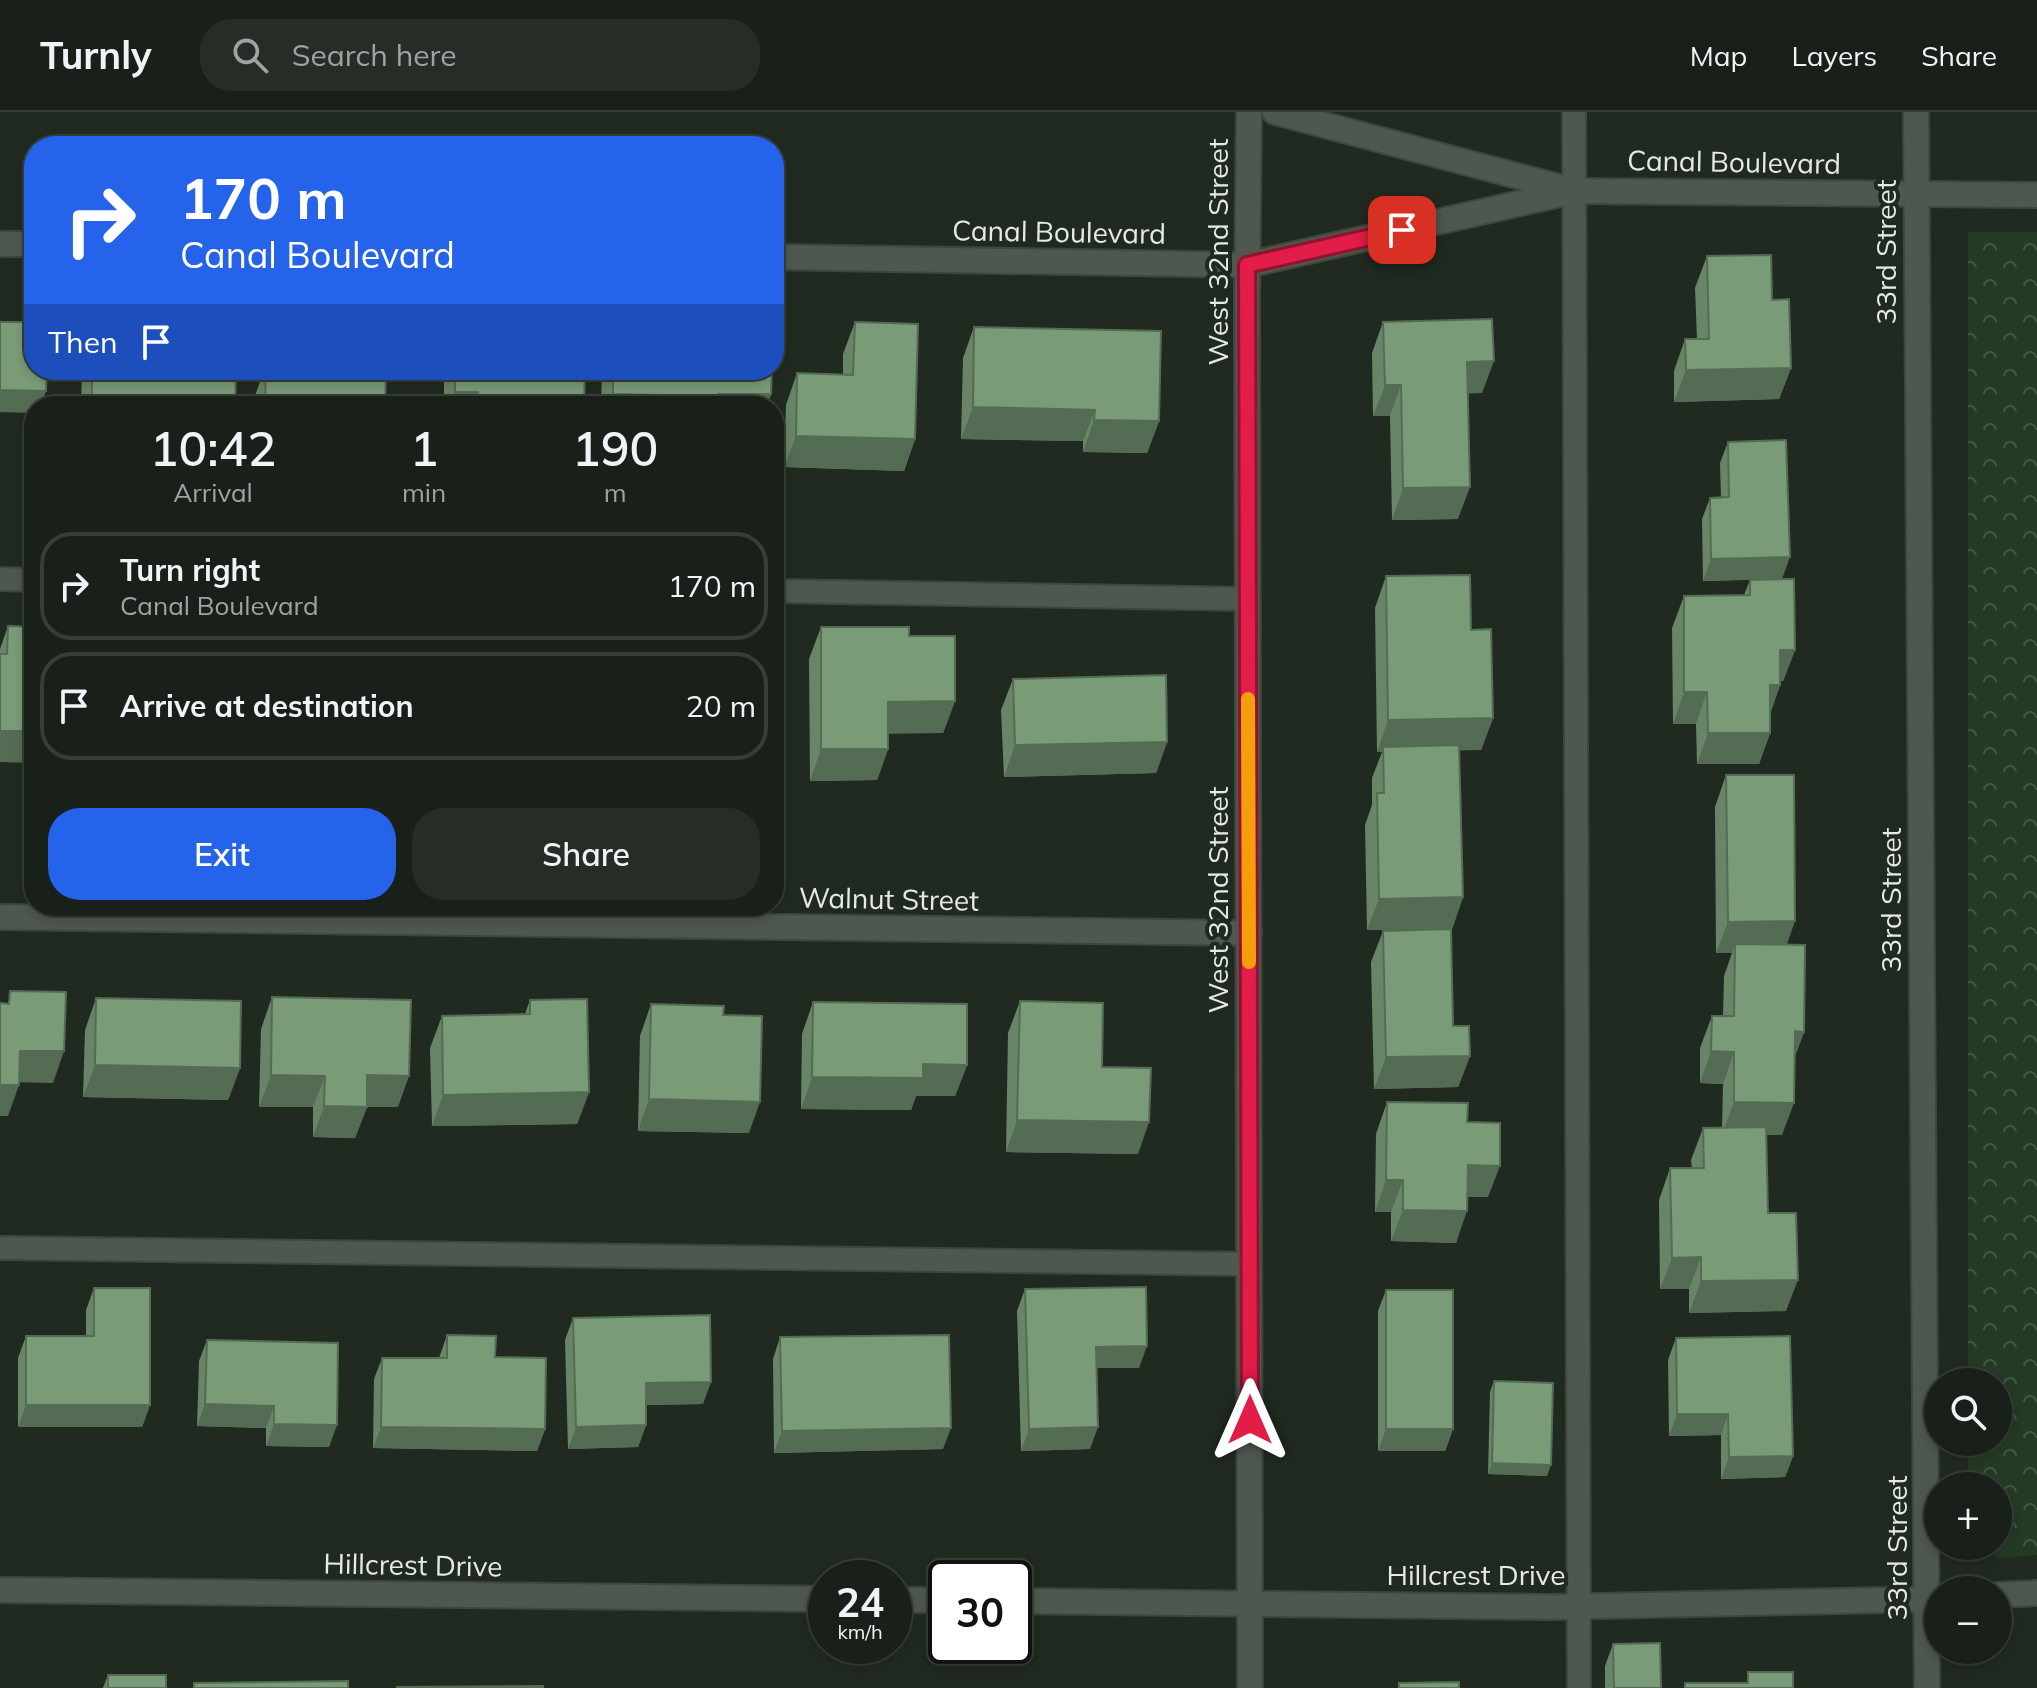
<!DOCTYPE html>
<meta charset="utf-8">
<style>
:root{--surface:#192019;--page:#262d26;--text:#f1f3f6;--muted:#9fa3a2;--line:#373e38;--accent:#2563eb}
body{margin:0;font-family:Mulish,sans-serif;background:var(--page);color:var(--text);height:100vh;display:flex;flex-direction:column;font-size:30px;white-space:nowrap}
*{box-sizing:border-box;margin:0}
p{font-size:26px;color:var(--muted)}
.icon{flex:none;width:44px;height:44px;fill:none;stroke:currentColor;stroke-width:2;stroke-linecap:round;stroke-linejoin:round}
.map{position:relative;flex:1;overflow:hidden}
.drawer{position:absolute;left:24px;top:284px;width:760px;height:520px;display:flex;flex-direction:column;background:var(--surface);border-radius:32px;box-shadow:0 4px 12px #0003,0 0 0 2px var(--line)}
.drawer>*{flex:none}
.banner{position:absolute;left:24px;top:24px;width:760px;height:244px;border-radius:32px;box-shadow:0 4px 12px #0003,0 0 0 2px var(--line);background:#2563eb;color:#fff;overflow:hidden}
.controls{position:absolute;left:1924px;top:1256px;display:grid;gap:16px}
.controls a{display:grid;place-items:center;width:88px;height:88px;border-radius:50%;background:var(--surface);box-shadow:0 4px 12px #0003,0 0 0 2px var(--line);font-size:40px}
.speed{position:absolute;left:808px;top:1448px;display:flex;gap:16px;font-size:40px;font-weight:700;text-align:center}
.speed>*{display:grid;place-content:center;width:104px;height:104px;border-radius:50%;background:var(--surface);box-shadow:0 4px 12px #0003,0 0 0 2px var(--line);line-height:1}
.speed small{font-size:20px;font-weight:400}
.speed .limit{border:4px solid #111;border-radius:12px;background:#fff;color:#111}
.pin{position:absolute;display:grid;place-items:center;width:68px;height:68px;color:#fff;margin:-34px;border-radius:16px;box-shadow:0 4px 12px #0006}
.me{position:absolute;width:88px;margin:-44px;rotate:0deg;stroke-linejoin:round;filter:drop-shadow(0 0 6px #0008)}
.turn{display:flex;align-items:center;gap:28px;height:168px;padding:0 24px;font-size:36px}
.turn .icon{width:104px;height:104px;stroke-width:2.5}
.turn b{display:block;font-size:56px;line-height:68px}
.then{display:flex;align-items:center;height:76px;padding:0 24px;background:#0003;gap:16px;font-size:30px}
.eta{display:flex;justify-content:space-evenly;align-items:center;height:136px;text-align:center}
.eta b{font-size:48px;font-weight:600;line-height:56px}
.primary-button{display:flex;gap:16px;margin-top:auto;padding:16px 24px}
.primary-button a{flex:1;height:92px;border-radius:32px;background:var(--accent);color:#fff;font-size:32px;font-weight:600;line-height:92px;text-align:center}
.primary-button a+a{background:var(--page);color:var(--text)}
ul{padding:0;list-style:none}
li{display:flex;align-items:center;gap:24px;height:108px;margin:0 16px 12px;padding:0 8px;border:4px solid var(--line);border-radius:32px}
li div{flex:1}
li b{display:block;font-size:30px}
li em{font-style:normal}
header{display:flex;align-items:center;gap:48px;box-sizing:border-box;height:112px;padding:0 40px;background:var(--surface);border-bottom:2px solid var(--line)}
header strong{font-size:38px}
nav{display:flex;gap:44px;margin-inline-start:auto;font-size:28px}
.search{width:560px;height:72px;background:var(--page);display:flex;align-items:center;gap:20px;box-sizing:border-box;padding:0 28px;border-radius:32px;color:var(--muted);font-size:30px}
.map>svg:first-child{display:block}
.park{fill:url(#park-crowns)}
.lines{fill:none;stroke-linecap:round;stroke-linejoin:round}
.service-casing{stroke:#3f463e;stroke-width:26}
.minor-casing{stroke:#3f463e;stroke-width:28}
.tertiary-casing{stroke:#3f463e;stroke-width:28}
.service{stroke:#4f584e;stroke-width:22}
.minor{stroke:#4f584e;stroke-width:24}
.tertiary{stroke:#4f584e;stroke-width:24}
.wall{fill:#698567}
.shaded-wall{fill:#556c54}
.building{fill:#7a9b78;stroke:#556c54;stroke-width:2}
.route-casing{stroke:#92132f;stroke-width:20}
.route{stroke:#e11d48;stroke-width:14}
.slow{stroke:#f59e0b;stroke-width:14}
.labels{text-anchor:middle;stroke-width:8;stroke-linejoin:round;paint-order:stroke}
.street-label{font-size:28px;fill:#e5eae4;stroke:#212a21}
</style>
<header>
<strong>Turnly</strong>
<div class="search"><svg class="icon" aria-label="search" viewBox="0 0 24 24"><circle cx="10" cy="10" r="6"/><path d="M15 15l6 6"/></svg>Search here</div>
<nav><a>Map</a><a>Layers</a><a>Share</a></nav>
</header>
<div class="map">
<svg width="2037" height="1576" viewBox="0 0 2037 1576">
<defs>
<pattern id="park-crowns" width="20" height="18" patternUnits="userSpaceOnUse" patternTransform="scale(2)"><rect width="20" height="18" fill="#243a23"/><path d="M2 6a3 3 0 1 1 6 0M12 15a3 3 0 1 1 6 0" fill="none" stroke="#445743"/></pattern>
</defs>
<rect width="100%" height="100%" fill="#212a21"/>
<polygon class="park" points="1968,120 2037,120 2037,1443 1999,1446 1981,1434 1998,1434 1998,1374 1968,1374 1968,1330 1998,1330 1998,1270 1968,1270"/>
<g class="lines">
<defs>
<g id="service">
<polyline points="1574,0 1579,1576"/>
<polyline points="0,467 34,468"/>
<polyline points="774,479 1248,487"/>
<polyline points="0,1136 1250,1152"/>
</g>
<g id="minor">
<polyline points="1249,0 1247,184 1250,1576"/>
<polyline points="1275,0 1574,79 2037,83"/>
<polyline points="0,132 34,132"/>
<polyline points="774,145 1247,153 1574,79"/>
<polyline points="0,805 1249,821"/>
<polyline points="0,1478 826,1487"/>
<polyline points="1998,1483 2037,1481"/>
<polyline points="894,1488 946,1488"/>
<polyline points="1014,1489 1548,1495 1938,1487"/>
</g>
<polyline id="tertiary" points="1916,0 1927,1576"/>
</defs>
<use href="#service" class="service-casing"/>
<use href="#minor" class="minor-casing"/>
<use href="#tertiary" class="tertiary-casing"/>
<use href="#service" class="service"/>
<use href="#minor" class="minor"/>
<use href="#tertiary" class="tertiary"/>
</g>
<g class="wall">
<polygon points="1707,144 1772,188 1791,256 1779,287 1674,290 1674,259 1685,227 1697,227 1695,176"/>
<polygon points="855,210 915,327 904,359 784,355 786,293 797,261 843,263 843,242"/>
<polygon points="1383,210 1482,281 1467,281 1458,407 1392,408 1390,304 1373,304 1372,241"/>
<polygon points="974,215 1159,309 1147,341 1083,340 1083,329 961,327 963,246"/>
<polygon points="82,258 236,258 235,294 81,294"/>
<polygon points="264,258 386,258 385,294 254,294 255,284"/>
<polygon points="444,258 585,258 584,288 582,294 444,294"/>
<polygon points="602,258 772,258 771,282 767,294 601,294"/>
<polygon points="1728,330 1782,467 1703,469 1702,407 1710,386 1721,385 1720,351"/>
<polygon points="1386,464 1471,518 1493,606 1481,638 1459,638 1463,785 1452,817 1367,818 1365,713 1372,693 1372,666 1382,640 1377,640 1375,496"/>
<polygon points="1750,468 1795,538 1783,569 1780,569 1780,573 1770,602 1770,621 1759,652 1697,652 1696,612 1673,612 1672,516 1684,484 1744,483"/>
<polygon points="8,514 34,515 0,650 0,537"/>
<polygon points="821,515 909,524 955,589 943,621 888,621 888,637 877,668 810,669 809,547"/>
<polygon points="1013,567 1167,630 1156,661 1004,665 1001,598"/>
<polygon points="1726,663 1787,833 1804,920 1795,944 1782,1023 1766,1023 1768,1101 1786,1199 1689,1201 1689,1177 1660,1177 1659,1088 1670,1056 1692,1056 1691,1048 1703,1016 1722,1016 1723,972 1700,971 1700,936 1712,904 1723,904 1724,864 1732,841 1716,841 1715,695"/>
<polygon points="1383,819 1453,914 1470,944 1458,975 1374,977 1371,850"/>
<polygon points="272,885 398,995 367,995 355,1026 313,1025 313,995 259,995 261,917"/>
<polygon points="96,886 240,956 228,988 83,985 85,918"/>
<polygon points="530,888 589,980 577,1012 432,1014 430,936 442,904 525,902"/>
<polygon points="1020,889 1102,955 1138,1042 1006,1040 1008,921"/>
<polygon points="813,890 967,953 955,984 916,984 911,998 801,997 802,922"/>
<polygon points="651,892 723,903 749,1021 638,1019 640,924"/>
<polygon points="1387,990 1467,1010 1488,1085 1468,1085 1456,1131 1391,1129 1391,1100 1375,1100 1376,1022"/>
<polygon points="94,1176 150,1293 142,1315 18,1315 18,1246 26,1224 86,1224 86,1198"/>
<polygon points="1025,1177 1139,1256 1096,1256 1090,1337 1021,1339 1017,1199"/>
<polygon points="1386,1178 1453,1317 1445,1339 1378,1339 1378,1199"/>
<polygon points="573,1206 703,1292 646,1293 646,1313 638,1335 568,1337 565,1228"/>
<polygon points="447,1223 495,1245 545,1317 537,1339 373,1336 374,1267 382,1246 439,1246"/>
<polygon points="780,1225 943,1337 774,1341 773,1247"/>
<polygon points="1676,1226 1793,1344 1785,1365 1721,1367 1721,1323 1669,1324 1668,1248"/>
<polygon points="207,1228 329,1335 266,1334 266,1316 197,1314 199,1249"/>
<polygon points="1494,1269 1547,1364 1488,1362 1490,1280"/>
<polygon points="1613,1532 1661,1576 1605,1576 1605,1554"/>
<polygon points="108,1563 166,1576 103,1576"/>
</g>
<g class="shaded-wall">
<polygon points="1494,249 1482,281 1455,282 1467,250"/>
<polygon points="1791,256 1779,287 1674,290 1686,258"/>
<polygon points="1385,273 1401,273 1390,304 1373,304"/>
<polygon points="0,278 46,279 41,294 34,294 34,301 0,300"/>
<polygon points="455,280 478,280 472,294 449,294"/>
<polygon points="613,282 658,283 654,294 608,294"/>
<polygon points="718,282 771,282 767,294 714,294"/>
<polygon points="527,286 584,288 582,294 524,294"/>
<polygon points="92,290 181,292 180,294 90,294"/>
<polygon points="973,295 1095,298 1083,329 961,327"/>
<polygon points="1094,308 1159,309 1147,341 1083,340"/>
<polygon points="796,324 915,327 904,359 784,355"/>
<polygon points="1470,375 1458,407 1392,408 1403,376"/>
<polygon points="1790,445 1782,467 1703,469 1711,447"/>
<polygon points="1780,538 1795,538 1783,569 1769,569"/>
<polygon points="1770,573 1780,573 1769,605"/>
<polygon points="1684,580 1707,580 1696,612 1673,612"/>
<polygon points="955,589 943,621 877,622 888,590"/>
<polygon points="1493,606 1481,638 1383,640 1383,635 1382,640 1377,640 1388,608"/>
<polygon points="0,619 34,619 34,651 0,650"/>
<polygon points="1708,621 1770,621 1759,652 1697,652"/>
<polygon points="1167,630 1156,661 1004,665 1015,633"/>
<polygon points="821,637 888,637 877,668 810,669"/>
<polygon points="1463,785 1452,817 1367,818 1379,787"/>
<polygon points="1795,809 1784,841 1735,832 1732,841 1716,841 1728,810"/>
<polygon points="1795,919 1804,920 1792,951"/>
<polygon points="20,939 64,939 53,971 9,970"/>
<polygon points="1711,939 1734,940 1723,972 1700,971"/>
<polygon points="1470,944 1458,975 1374,977 1386,945"/>
<polygon points="923,952 967,953 955,984 916,984 911,998 801,997 812,965"/>
<polygon points="95,953 240,956 228,988 83,985"/>
<polygon points="271,963 325,964 313,995 259,995"/>
<polygon points="367,963 409,964 398,995 367,995 355,1026 313,1025 324,994"/>
<polygon points="0,973 19,973 8,1004 0,1004"/>
<polygon points="589,980 577,1012 432,1014 443,983"/>
<polygon points="649,987 760,990 749,1021 638,1019"/>
<polygon points="1734,990 1794,991 1782,1023 1722,1022"/>
<polygon points="1017,1008 1149,1010 1138,1042 1006,1040"/>
<polygon points="1468,1053 1500,1054 1488,1085 1457,1085"/>
<polygon points="1386,1068 1403,1068 1391,1100 1375,1100"/>
<polygon points="1403,1098 1467,1099 1456,1131 1391,1129"/>
<polygon points="1701,1145 1689,1177 1660,1177 1672,1146"/>
<polygon points="1798,1168 1786,1199 1689,1201 1701,1169"/>
<polygon points="1147,1234 1139,1256 1088,1256 1096,1235"/>
<polygon points="711,1270 703,1292 638,1293 646,1271"/>
<polygon points="205,1292 274,1294 266,1316 197,1314"/>
<polygon points="26,1293 150,1293 142,1315 18,1315"/>
<polygon points="1677,1302 1728,1302 1721,1323 1669,1324"/>
<polygon points="274,1312 337,1313 329,1335 266,1334"/>
<polygon points="646,1313 638,1335 568,1337 576,1315"/>
<polygon points="381,1315 545,1317 537,1339 373,1336"/>
<polygon points="1098,1315 1090,1337 1021,1339 1029,1317"/>
<polygon points="951,1316 943,1337 774,1341 782,1319"/>
<polygon points="1386,1317 1453,1317 1445,1339 1378,1339"/>
<polygon points="1793,1344 1785,1365 1721,1367 1729,1345"/>
<polygon points="1492,1351 1551,1353 1547,1364 1488,1362"/>
</g>
<g class="building">
<polygon points="1771,143 1772,188 1789,187 1791,256 1686,258 1685,227 1709,227 1707,144"/>
<polygon points="1492,207 1494,249 1467,250 1470,375 1403,376 1401,273 1385,273 1383,210"/>
<polygon points="0,210 34,210 34,258 47,258 46,279 0,278"/>
<polygon points="855,210 918,212 915,327 796,324 797,261 853,263"/>
<polygon points="974,215 1161,219 1159,309 1094,308 1095,298 973,295"/>
<polygon points="92,258 236,258 235,294 181,294 181,292 92,290"/>
<polygon points="266,258 386,258 385,294 265,294"/>
<polygon points="455,258 585,258 584,288 527,286 527,294 477,294 478,280 455,280"/>
<polygon points="613,258 772,258 771,282 718,282 718,294 658,294 658,283 613,282"/>
<polygon points="1786,328 1790,445 1711,447 1710,386 1729,385 1728,330"/>
<polygon points="1470,463 1471,518 1491,517 1493,606 1388,608 1386,464"/>
<polygon points="1794,467 1795,538 1780,538 1780,573 1770,573 1770,621 1708,621 1707,580 1684,580 1684,484 1750,483 1750,468"/>
<polygon points="8,514 34,515 34,619 0,619 0,542 7,542"/>
<polygon points="821,515 909,515 909,524 955,524 955,589 888,590 888,637 821,637"/>
<polygon points="1166,563 1167,630 1015,633 1013,567"/>
<polygon points="1459,633 1463,785 1379,787 1377,681 1384,681 1383,635"/>
<polygon points="1726,663 1794,663 1795,809 1728,810"/>
<polygon points="1451,817 1453,914 1469,914 1470,944 1386,945 1383,819"/>
<polygon points="1735,832 1805,833 1804,920 1795,919 1794,991 1734,990 1734,940 1711,939 1712,904 1734,904"/>
<polygon points="10,879 66,880 64,939 20,939 19,973 0,973 0,891 9,892"/>
<polygon points="272,885 411,888 409,964 367,963 367,995 324,994 325,964 271,963"/>
<polygon points="96,886 241,889 240,956 95,953"/>
<polygon points="587,887 589,980 443,983 442,904 530,902 530,888"/>
<polygon points="1020,889 1103,891 1102,955 1151,956 1149,1010 1017,1008"/>
<polygon points="813,890 967,892 967,953 923,952 923,966 812,965"/>
<polygon points="651,892 724,894 723,903 762,904 760,990 649,987"/>
<polygon points="1387,990 1468,991 1467,1010 1500,1011 1500,1054 1468,1053 1467,1099 1403,1098 1403,1068 1386,1068"/>
<polygon points="1766,1015 1768,1101 1796,1101 1798,1168 1701,1169 1701,1145 1672,1146 1670,1056 1704,1056 1703,1016"/>
<polygon points="1146,1175 1147,1234 1096,1235 1098,1315 1029,1317 1025,1177"/>
<polygon points="94,1176 150,1176 150,1293 26,1293 26,1224 94,1224"/>
<rect x="1386" y="1178" width="67" height="139"/>
<polygon points="710,1203 711,1270 646,1271 646,1313 576,1315 573,1206"/>
<polygon points="447,1223 496,1224 495,1245 546,1246 545,1317 381,1315 382,1246 447,1246"/>
<polygon points="949,1223 951,1316 782,1319 780,1225"/>
<polygon points="1790,1224 1793,1344 1729,1345 1728,1302 1677,1302 1676,1226"/>
<polygon points="207,1228 338,1231 337,1313 274,1312 274,1294 205,1292"/>
<polygon points="1494,1269 1553,1271 1551,1353 1492,1351"/>
<polygon points="1660,1531 1661,1576 1614,1576 1613,1532"/>
<polygon points="1748,1560 1793,1560 1793,1576 1685,1576 1685,1571 1748,1571"/>
<rect x="108" y="1563" width="58" height="13"/>
<polygon points="348,1569 348,1576 194,1576 194,1571"/>
<polygon points="1459,1570 1459,1576 1399,1576 1399,1571"/>
<polygon points="543,1574 543,1576 397,1576 397,1575"/>
</g>
<g class="lines">
<defs>
<polyline id="route" points="1250,1308 1247,153 1402,118"/>
</defs>
<use href="#route" class="route-casing"/>
<use href="#route" class="route"/>
<polyline class="slow" points="1248,587 1249,850"/>
</g>
<g class="labels">
<g class="street-label">
<text transform="translate(1734 50) rotate(1)" y="10">Canal Boulevard</text>
<text transform="translate(1059 120) rotate(1)" y="10">Canal Boulevard</text>
<text transform="translate(1218 140) rotate(-90)" y="10">West 32nd Street</text>
<text transform="translate(1886 140) rotate(-90)" y="10">33rd Street</text>
<text transform="translate(889 787) rotate(1)" y="10">Walnut Street</text>
<text transform="translate(1218 788) rotate(-90)" y="10">West 32nd Street</text>
<text transform="translate(1891 788) rotate(-90)" y="10">33rd Street</text>
<text transform="translate(1897 1436) rotate(-90)" y="10">33rd Street</text>
<text transform="translate(413 1453) rotate(1)" y="10">Hillcrest Drive</text>
<text x="1476" y="1473">Hillcrest Drive</text>
</g>
</g>
</svg>
<div class="controls">
<a><svg class="icon" aria-label="search" viewBox="0 0 24 24"><circle cx="10" cy="10" r="6"/><path d="M15 15l6 6"/></svg></a>
<a>+</a>
<a>−</a>
</div>
<div class="speed"><div>24<small>km/h</small></div><div class="limit">30</div></div>
<div class="pin" style="left:1402px;top:118px;background:#d93025"><svg class="icon" aria-label="arrive" viewBox="0 0 24 24"><path d="M6 21V4h12l-3 4 3 4H6"/></svg></div>
<svg class="me" style="left:1250px;top:1308px" viewBox="-20 -20 40 40"><path d="M0-17L14 15 0 8-14 15z" fill="#e11d48" stroke="#fff" stroke-width="4"/></svg>
<div class="banner">
<div class="turn"><svg class="icon" aria-label="right" viewBox="0 0 24 24"><path d="M7 20v-9h11M14 6l5 5-5 5"/></svg><div><b>170 m</b>Canal Boulevard</div></div>
<div class="then">Then<svg class="icon" aria-label="arrive" viewBox="0 0 24 24"><path d="M6 21V4h12l-3 4 3 4H6"/></svg></div>
</div>
<section class="drawer">
<div class="eta">
<div><b>10:42</b><p>Arrival</p></div>
<div><b>1</b><p>min</p></div>
<div><b>190</b><p>m</p></div>
</div>
<ul>
<li><svg class="icon" aria-label="right" viewBox="0 0 24 24"><path d="M7 20v-9h11M14 6l5 5-5 5"/></svg><div><b>Turn right</b><p>Canal Boulevard</p></div><em>170 m</em></li>
<li><svg class="icon" aria-label="arrive" viewBox="0 0 24 24"><path d="M6 21V4h12l-3 4 3 4H6"/></svg><div><b>Arrive at destination</b></div><em>20 m</em></li>
</ul>
<div class="primary-button"><a>Exit</a><a>Share</a></div>
</section>
</div>
